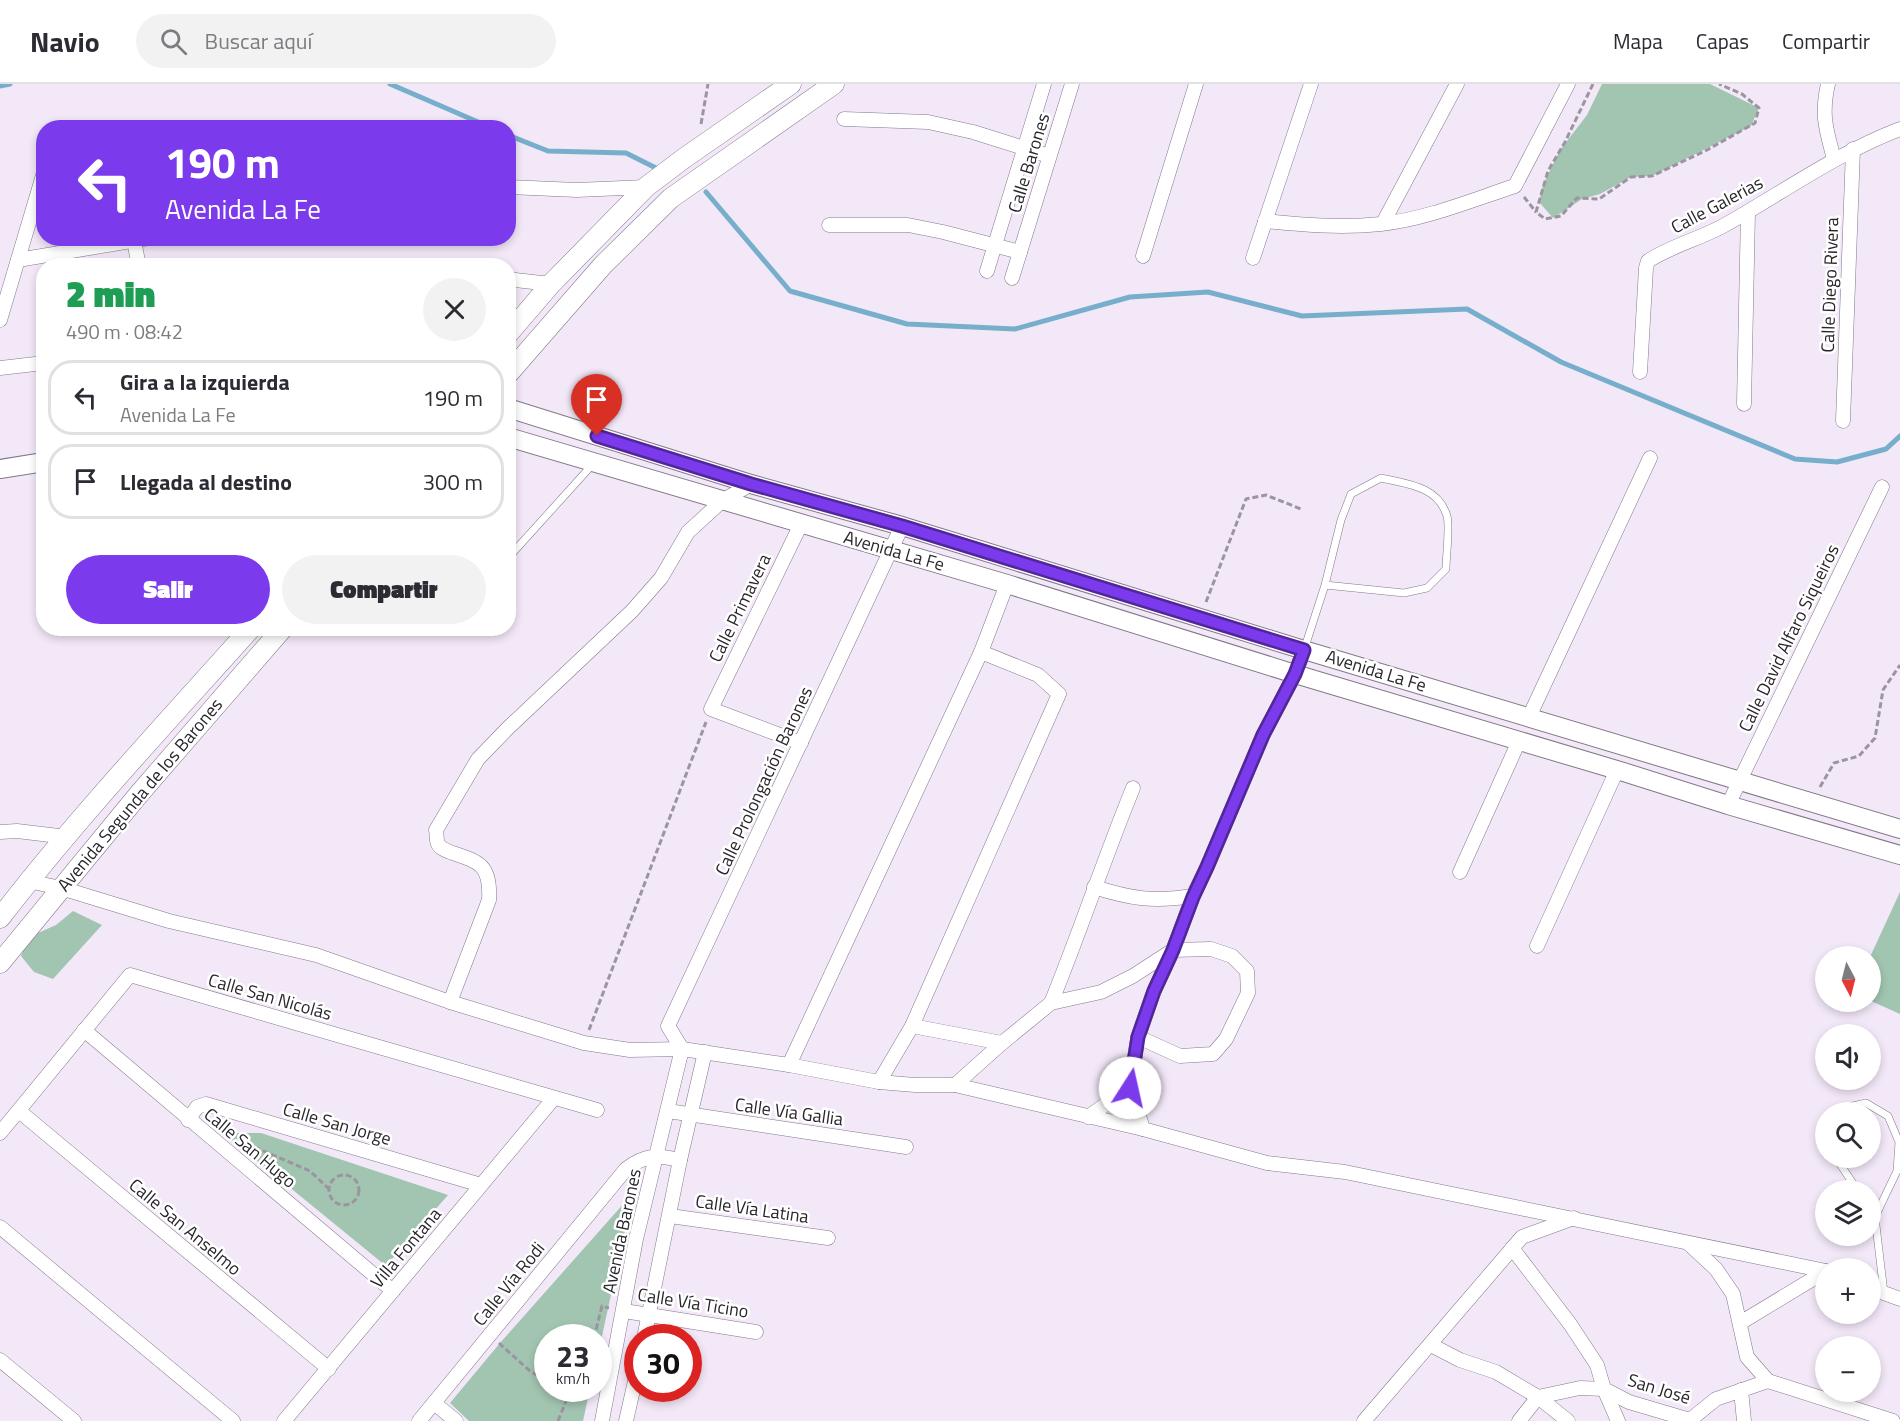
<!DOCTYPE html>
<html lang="es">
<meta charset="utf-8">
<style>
:root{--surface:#fff;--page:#f2f2f3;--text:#2b2b33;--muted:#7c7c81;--line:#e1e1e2;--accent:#7c3aed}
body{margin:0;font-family:"Titillium Web",sans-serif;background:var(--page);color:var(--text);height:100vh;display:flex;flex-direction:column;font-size:22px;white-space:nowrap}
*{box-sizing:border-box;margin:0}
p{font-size:20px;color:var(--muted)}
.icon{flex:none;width:33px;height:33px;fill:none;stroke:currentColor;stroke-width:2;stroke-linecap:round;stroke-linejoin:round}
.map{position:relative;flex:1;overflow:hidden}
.panel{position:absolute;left:36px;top:174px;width:480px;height:378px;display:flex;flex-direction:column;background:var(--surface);border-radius:24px;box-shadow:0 3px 9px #0003}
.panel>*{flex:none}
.hud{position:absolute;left:36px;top:36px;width:480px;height:126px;border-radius:24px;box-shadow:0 3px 9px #0003;background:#7c3aed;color:#fff;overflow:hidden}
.needle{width:39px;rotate:173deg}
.tools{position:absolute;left:1815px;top:862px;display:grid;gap:12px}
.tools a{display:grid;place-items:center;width:66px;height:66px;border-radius:50%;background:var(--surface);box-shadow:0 3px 9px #0003;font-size:30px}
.speed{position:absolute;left:534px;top:1240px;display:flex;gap:12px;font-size:30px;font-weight:700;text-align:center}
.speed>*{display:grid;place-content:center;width:78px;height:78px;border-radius:50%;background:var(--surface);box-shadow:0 3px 9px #0003;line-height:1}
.speed small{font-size:15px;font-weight:400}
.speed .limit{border:9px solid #d22;background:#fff;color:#111}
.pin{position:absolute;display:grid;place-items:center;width:51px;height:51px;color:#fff;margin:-62px -26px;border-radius:50% 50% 50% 0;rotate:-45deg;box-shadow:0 0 6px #0007}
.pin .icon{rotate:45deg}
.me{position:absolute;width:66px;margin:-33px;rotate:10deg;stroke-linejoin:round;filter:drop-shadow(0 0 4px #0008)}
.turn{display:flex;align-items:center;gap:21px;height:126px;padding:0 30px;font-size:27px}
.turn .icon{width:78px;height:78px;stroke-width:2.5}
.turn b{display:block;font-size:42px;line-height:51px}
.round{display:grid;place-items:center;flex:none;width:63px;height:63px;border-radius:32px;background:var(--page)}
.overview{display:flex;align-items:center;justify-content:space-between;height:102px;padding:0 30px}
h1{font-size:36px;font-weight:800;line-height:45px;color:#1e9e55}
.action{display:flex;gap:12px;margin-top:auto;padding:12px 30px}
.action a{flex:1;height:69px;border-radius:36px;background:var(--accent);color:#fff;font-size:24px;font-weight:800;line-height:69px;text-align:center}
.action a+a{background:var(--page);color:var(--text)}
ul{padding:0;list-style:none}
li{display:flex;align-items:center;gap:18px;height:75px;margin:0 12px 9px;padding:0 18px;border:3px solid var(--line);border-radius:24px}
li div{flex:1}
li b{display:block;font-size:22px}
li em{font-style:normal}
header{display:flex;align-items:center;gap:36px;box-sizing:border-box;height:84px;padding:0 30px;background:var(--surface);border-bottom:2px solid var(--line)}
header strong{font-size:28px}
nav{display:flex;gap:33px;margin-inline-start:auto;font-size:21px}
.search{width:420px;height:54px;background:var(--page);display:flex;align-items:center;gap:15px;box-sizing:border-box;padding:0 21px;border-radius:33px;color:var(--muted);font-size:22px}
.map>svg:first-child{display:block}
.green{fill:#a2c5b1}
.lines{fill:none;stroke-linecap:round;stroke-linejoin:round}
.stream{stroke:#77aecc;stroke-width:5}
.service-casing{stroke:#837987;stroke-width:8}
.minor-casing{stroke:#837987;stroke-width:15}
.tertiary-casing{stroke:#837987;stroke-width:20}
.secondary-casing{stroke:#837987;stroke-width:21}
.path{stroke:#9c949f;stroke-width:3;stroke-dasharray:6 3;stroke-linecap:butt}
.service{stroke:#fff;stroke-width:7}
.minor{stroke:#fff;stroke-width:14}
.tertiary{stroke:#fff;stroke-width:18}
.secondary{stroke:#fff;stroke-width:20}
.route-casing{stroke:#51269a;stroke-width:15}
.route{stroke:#7c3aed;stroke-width:10}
.labels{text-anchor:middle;stroke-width:5;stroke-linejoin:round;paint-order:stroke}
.street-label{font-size:18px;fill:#29262b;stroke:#fff}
</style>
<header>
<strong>Navio</strong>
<div class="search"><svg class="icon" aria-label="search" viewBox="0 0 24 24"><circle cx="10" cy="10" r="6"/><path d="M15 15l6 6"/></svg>Buscar aquí</div>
<nav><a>Mapa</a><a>Capas</a><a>Compartir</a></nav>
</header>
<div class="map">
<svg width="1900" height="1337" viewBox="0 0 1900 1337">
<rect width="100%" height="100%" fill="#f3e8f8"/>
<g class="green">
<polygon points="1602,0 1710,0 1759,24 1751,42 1737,49 1652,92 1631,93 1600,110 1582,115 1553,134 1539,118 1543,101 1560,66 1587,31"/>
<polygon points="1900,808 1900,930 1871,917 1870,873"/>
<polygon points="73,827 102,841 53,895 34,888 21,872 29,853 56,841"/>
<polygon points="223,1049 261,1049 448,1111 386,1182"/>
<polygon points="633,1109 599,1266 598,1254 548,1254 548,1305 590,1305 583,1337 469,1337 450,1319 500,1259"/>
</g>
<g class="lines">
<g class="stream">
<polyline points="390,0 492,44"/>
<polyline points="0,2 10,0"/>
<polyline points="508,51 548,67 626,69 656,84"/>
<polyline points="706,108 790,207 907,240 1015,245 1130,213 1208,208 1302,232 1467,225 1561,278 1795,375 1837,378 1886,365 1900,352"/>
</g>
<defs>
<g id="service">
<polyline points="508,474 593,380"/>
<path d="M1304,566L1325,501L1341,436L1351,410L1381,394C1407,400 1438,402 1447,432C1450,442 1446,473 1446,485L1427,504L1404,509L1325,501"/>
<polyline points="1842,1029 1844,1024 1866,1019 1888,1032 1899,1058 1897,1087 1875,1133"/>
<polyline points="1836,1074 1858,1107"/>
<polyline points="1870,1127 1875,1133 1884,1209"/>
</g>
<g id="minor">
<path d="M1828,0C1821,31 1826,45 1834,75"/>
<polyline points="844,35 928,38 973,48 1049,72"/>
<polyline points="508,103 577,106 646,103"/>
<path d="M1265,137C1305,141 1341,144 1381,140C1427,135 1472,116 1515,102L1568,0"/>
<polyline points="1383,139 1457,0"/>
<polyline points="829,141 908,141 943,148 1020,168"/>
<polyline points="134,157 139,182"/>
<polyline points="1143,172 1196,0"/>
<polyline points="1253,174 1311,0"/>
<polyline points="18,176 149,154"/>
<polyline points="987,187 1044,0"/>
<polyline points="1012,194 1072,0"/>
<polyline points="508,197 515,196 551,200"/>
<polyline points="0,236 44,88"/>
<polyline points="0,284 44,279"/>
<path d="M1640,288L1646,184L1648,177C1671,162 1699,155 1723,142C1782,109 1837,69 1900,45"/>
<polyline points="1744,320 1748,128"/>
<polyline points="1843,337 1853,65"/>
<polyline points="801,440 711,625 801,659"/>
<polyline points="1529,633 1650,374"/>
<polyline points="1728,721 1882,403"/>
<polyline points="0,748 17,747 67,753"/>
<polyline points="1460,788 1519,657"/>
<polyline points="28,797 61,804 169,837 316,871 450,918 584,959 630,966 682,965 789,981 879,998 915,1001 955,1001 1143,1045 1267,1079 1345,1088 1826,1187"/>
<path d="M1094,803C1132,815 1153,818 1193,812"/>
<polyline points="1537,862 1617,686"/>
<path d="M450,918L489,816C491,781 480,778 450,768C445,766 440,764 438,760C436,756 437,750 436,746L478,675L508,644L632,527L661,494L688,448L722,417L751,400"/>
<path d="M1051,919C1080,848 1104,775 1133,704"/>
<polyline points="912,942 1002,959 955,1001"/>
<polyline points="84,946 393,1207"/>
<polyline points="1002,959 1051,919 1101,908 1133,892 1173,866 1211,865 1232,872 1247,887 1248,909 1226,955 1213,970 1180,972 1138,953"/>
<polyline points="789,981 981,568 1007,500"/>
<polyline points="879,998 912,942 1059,610 1038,591 981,568"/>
<polyline points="19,1027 329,1285"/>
<polyline points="668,1027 906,1063"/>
<polyline points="1088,1033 1130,1003"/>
<polyline points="188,1036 197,1023 206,1020 481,1101"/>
<polyline points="1143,1045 1130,1003 1138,953 1154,907 1173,866 1193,812 1207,783 1263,651 1295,590 1304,566"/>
<polyline points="0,1049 130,891 597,1026"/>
<polyline points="670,1132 828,1154"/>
<polyline points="0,1143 233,1337"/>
<polyline points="1689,1160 1716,1185 1733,1210 1747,1273 1768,1297 1893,1337"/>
<polyline points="1512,1164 1570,1240 1597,1281 1604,1305 1618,1337"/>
<polyline points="1870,1204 1900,1215"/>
<polyline points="624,1227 756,1248"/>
<polyline points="1740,1239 1826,1187"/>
<polyline points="644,1254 680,1076 705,968"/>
<polyline points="1431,1261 1460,1276 1496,1288 1538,1313 1568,1337"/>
<polyline points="0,1276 74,1337"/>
<polyline points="1741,1306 1744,1337"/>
<polyline points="434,1319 456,1337"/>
<polyline points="284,1337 554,1014"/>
<path d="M419,1337L626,1085C646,1070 657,1071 680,1076"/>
<polyline points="602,1337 636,1155 682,965 668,942 902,442"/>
<polyline points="626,1337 638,1284"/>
<polyline points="1364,1337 1522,1153 1574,1134"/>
<polyline points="1519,1337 1538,1313 1580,1304 1604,1305 1629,1318 1690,1336 1716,1315 1768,1297"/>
</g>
<g id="tertiary">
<polyline points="508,324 751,400 902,442 1304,566 1900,745"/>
<polyline points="508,353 1007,500 1295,590 1617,686 1728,721 1900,771"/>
<polyline points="0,385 44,378"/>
</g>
<g id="secondary">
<polyline points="508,250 551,200 646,103 683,75 791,0"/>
<polyline points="508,290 603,181 671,114 834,0"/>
<path d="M0,834C78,733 166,639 251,544"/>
<polyline points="0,879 139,710 283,544"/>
</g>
</defs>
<use href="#service" class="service-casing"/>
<use href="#minor" class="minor-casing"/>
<use href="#tertiary" class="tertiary-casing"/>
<use href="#secondary" class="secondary-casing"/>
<g class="path">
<polyline points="1593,0 1565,58 1548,87 1536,128 1545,135 1561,132 1577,114 1599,115 1631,93 1652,92 1707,66 1755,39 1759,24 1742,10 1719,0"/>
<polyline points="701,40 708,0"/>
<polyline points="1524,113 1536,128"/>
<polyline points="1206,518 1246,415 1266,411 1301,425"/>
<polyline points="1820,703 1834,679 1859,672 1875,654 1883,606 1900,581"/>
<polyline points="589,946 706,638"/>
<polyline points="238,1056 310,1087 329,1105"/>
<circle cx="344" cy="1106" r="15"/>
<polyline points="594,1254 602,1222 609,1224"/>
<polyline points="499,1259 531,1288 548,1296"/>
<polyline points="558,1337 570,1307"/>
</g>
<use href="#service" class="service"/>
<use href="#minor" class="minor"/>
<use href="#tertiary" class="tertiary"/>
<use href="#secondary" class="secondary"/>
</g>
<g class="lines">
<defs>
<polyline id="route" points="597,352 751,400 902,442 1304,566 1295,590 1263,651 1207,783 1193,813 1173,866 1154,907 1138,953 1130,1004"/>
</defs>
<use href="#route" class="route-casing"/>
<use href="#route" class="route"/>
</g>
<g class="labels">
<g class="street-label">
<text transform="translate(1029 79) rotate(-73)" y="6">Calle Barones</text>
<text transform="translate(1717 121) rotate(-28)" y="6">Calle Galerias</text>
<text transform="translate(1830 201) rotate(-88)" y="6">Calle Diego Rivera</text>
<text transform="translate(894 467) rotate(16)" y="6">Avenida La Fe</text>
<text transform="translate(740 524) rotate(-64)" y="6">Calle Primavera</text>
<text transform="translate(1789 554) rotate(-64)" y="6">Calle David Alfaro Siqueiros</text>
<text transform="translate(1376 587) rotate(17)" y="6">Avenida La Fe</text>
<text transform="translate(764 697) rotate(-65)" y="6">Calle Prolongación Barones</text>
<text transform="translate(140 711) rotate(-50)" y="6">Avenida Segunda de los Barones</text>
<text transform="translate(270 913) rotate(16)" y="6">Calle San Nicolás</text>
<text transform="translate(789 1028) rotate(8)" y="6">Calle Vía Gallia</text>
<text transform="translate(337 1040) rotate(16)" y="6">Calle San Jorge</text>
<text transform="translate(250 1064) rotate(40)" y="6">Calle San Hugo</text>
<text transform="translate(752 1125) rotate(8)" y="6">Calle Vía Latina</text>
<text transform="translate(185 1143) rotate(40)" y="6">Calle San Anselmo</text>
<text transform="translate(622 1147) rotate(-78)" y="6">Avenida Barones</text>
<text transform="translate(406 1164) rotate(-50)" y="6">Villa Fontana</text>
<text transform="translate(509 1200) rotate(-51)" y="6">Calle Vía Rodi</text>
<text transform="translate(693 1219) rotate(9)" y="6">Calle Vía Ticino</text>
<text transform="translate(1659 1305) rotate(17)" y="6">San José</text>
</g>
</g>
</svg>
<div class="tools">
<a><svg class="needle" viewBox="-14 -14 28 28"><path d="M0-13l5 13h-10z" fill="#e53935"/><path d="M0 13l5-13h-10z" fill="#7c7c81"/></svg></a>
<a><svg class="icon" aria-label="sound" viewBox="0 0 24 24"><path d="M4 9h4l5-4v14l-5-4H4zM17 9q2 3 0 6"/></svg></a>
<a><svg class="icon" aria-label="search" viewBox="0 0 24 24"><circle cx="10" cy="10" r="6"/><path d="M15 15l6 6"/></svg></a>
<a><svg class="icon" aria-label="layers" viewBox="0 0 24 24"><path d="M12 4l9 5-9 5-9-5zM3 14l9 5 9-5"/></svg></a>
<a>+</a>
<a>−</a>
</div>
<div class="speed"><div>23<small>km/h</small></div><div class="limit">30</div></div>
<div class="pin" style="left:597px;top:352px;background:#d93025"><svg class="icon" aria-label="arrive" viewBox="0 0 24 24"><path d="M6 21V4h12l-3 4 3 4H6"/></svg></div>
<svg class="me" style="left:1130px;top:1004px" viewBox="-20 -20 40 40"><circle r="19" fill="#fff"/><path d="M0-13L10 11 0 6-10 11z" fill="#7c3aed"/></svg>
<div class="hud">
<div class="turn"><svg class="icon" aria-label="left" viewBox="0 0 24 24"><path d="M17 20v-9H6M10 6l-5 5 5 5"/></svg><div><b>190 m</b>Avenida La Fe</div></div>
</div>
<section class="panel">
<div class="overview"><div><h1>2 min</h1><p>490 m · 08:42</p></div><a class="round"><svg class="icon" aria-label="close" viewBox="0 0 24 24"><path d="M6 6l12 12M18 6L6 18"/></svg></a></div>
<ul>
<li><svg class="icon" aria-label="left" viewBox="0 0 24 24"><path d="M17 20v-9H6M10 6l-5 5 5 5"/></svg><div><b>Gira a la izquierda</b><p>Avenida La Fe</p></div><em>190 m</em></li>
<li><svg class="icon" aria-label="arrive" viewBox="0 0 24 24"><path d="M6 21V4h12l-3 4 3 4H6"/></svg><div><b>Llegada al destino</b></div><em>300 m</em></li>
</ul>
<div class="action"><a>Salir</a><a>Compartir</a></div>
</section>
</div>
